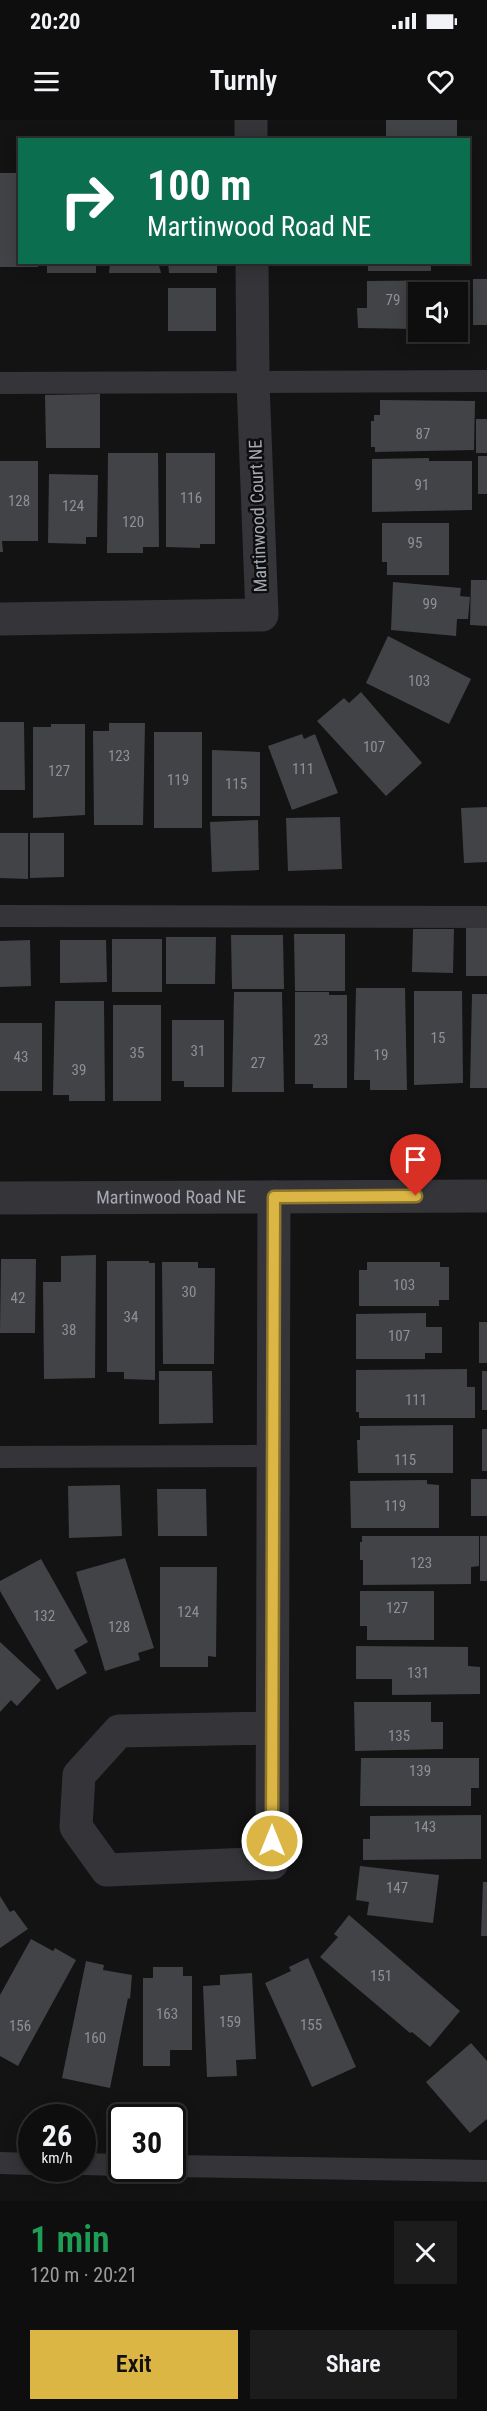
<!DOCTYPE html>
<meta charset="utf-8">
<style>
:root{--surface:#0e0e0f;--page:#1c1c1d;--text:#f1f3f6;--muted:#9b9c9e;--line:#2e2e2f;--accent:#dbb645}
body{margin:0;font-family:"Roboto Condensed",sans-serif;background:var(--page);color:var(--text);height:100vh;display:flex;flex-direction:column;font-size:22px;white-space:nowrap}
*{box-sizing:border-box;margin:0}
p{font-size:20px;color:var(--muted)}
.icon{flex:none;width:33px;height:33px;fill:none;stroke:currentColor;stroke-width:2;stroke-linecap:round;stroke-linejoin:round}
.map{position:relative;height:2081px;overflow:hidden}
.drawer{display:flex;flex-direction:column;background:var(--surface);flex:1}
.drawer>*{flex:none}
.guide{position:absolute;left:18px;top:18px;width:452px;height:126px;border-radius:0px;box-shadow:0 3px 15px #0003,0 0 0 2px var(--line);background:#0b6e4f;color:#fff;overflow:hidden}
.controls{position:absolute;left:408px;top:162px;display:grid;gap:12px}
.controls a{display:grid;place-items:center;width:60px;height:60px;border-radius:0px;background:var(--surface);box-shadow:0 3px 15px #0003,0 0 0 2px var(--line);font-size:30px}
.speed{position:absolute;left:18px;top:1984px;display:flex;gap:12px;font-size:30px;font-weight:700;text-align:center}
.speed>*{display:grid;place-content:center;width:78px;height:78px;border-radius:50%;background:var(--surface);box-shadow:0 3px 15px #0003,0 0 0 2px var(--line);line-height:1}
.speed small{font-size:15px;font-weight:400}
.speed .limit{border:3px solid #111;border-radius:9px;background:#fff;color:#111}
.pin{position:absolute;display:grid;place-items:center;width:51px;height:51px;color:#fff;margin:-62px -26px;border-radius:50% 50% 50% 0;rotate:-45deg;box-shadow:0 0 6px #0007}
.pin .icon{rotate:45deg}
.me{position:absolute;width:66px;margin:-33px;rotate:0deg;stroke-linejoin:round;filter:drop-shadow(0 0 4px #0008)}
.turn{display:flex;align-items:center;gap:21px;height:126px;padding:0 30px;font-size:27px}
.turn .icon{width:78px;height:78px;stroke-width:2.5}
.turn b{display:block;font-size:42px;line-height:51px}
.round{display:grid;place-items:center;flex:none;width:63px;height:63px;border-radius:0px;background:var(--page)}
.head{display:flex;align-items:center;justify-content:space-between;height:102px;padding:0 30px}
h1{font-size:36px;font-weight:600;line-height:45px;color:#1e9e55}
.action{display:flex;gap:12px;margin-top:auto;padding:12px 30px}
.action a{flex:1;height:69px;border-radius:0px;background:var(--accent);color:#111;font-size:24px;font-weight:600;line-height:69px;text-align:center}
.action a+a{background:var(--page);color:var(--text)}
.status{display:flex;justify-content:space-between;align-items:center;height:42px;padding:0 30px;background:var(--surface);direction:ltr}
.status svg{height:16px;fill:currentColor}
header{display:flex;justify-content:space-between;align-items:center;height:78px;padding:0 30px;background:var(--surface);font-size:27px;font-weight:600}
.map>svg:first-child{display:block}
.building{fill:#424347}
.lines{fill:none;stroke-linecap:round;stroke-linejoin:round}
.service{stroke:#353539;stroke-width:22}
.minor{stroke:#353539;stroke-width:33}
.route-casing{stroke:#8e762d;stroke-width:15}
.route{stroke:#dbb645;stroke-width:10}
.labels{text-anchor:middle;stroke-width:5;stroke-linejoin:round;paint-order:stroke}
.number-label{font-size:15px;fill:#8d9098}
.street-label{font-size:18px;fill:#a6a9b3;stroke:#0e0e0f}
</style>
<div class="status"><b>20:20</b><svg viewBox="0 0 49 12"><path d="M0 12V9h3v3zM5 12V6h3v6zM10 12V3h3v9zM15 12V0h3v12zM26 1h20v11H26zM47 4h2v5h-2z"/></svg></div>
<header><svg class="icon" aria-label="menu" viewBox="0 0 24 24"><path d="M4 6h16M4 12h16M4 18h16"/></svg>Turnly<svg class="icon" aria-label="heart" viewBox="0 0 24 24"><path d="M12 20l-8-8c-3-5 5-10 8-4 3-6 11-1 8 4z"/></svg></header>
<div class="map">
<svg width="487" height="2081" viewBox="0 0 487 2081">
<rect width="100%" height="100%" fill="#131314"/>
<g class="building">
<rect x="386" y="0" width="71" height="20"/>
<polygon points="0,53 20,53 20,142 38,142 38,147 0,147"/>
<rect x="47" y="142" width="49" height="11"/>
<polygon points="110,142 158,142 161,153 109,153"/>
<polygon points="168,142 217,142 217,153 169,153"/>
<rect x="368" y="142" width="63" height="9"/>
<rect x="473" y="159" width="14" height="46"/>
<polygon points="463,160 463,209 458,209 458,172 418,172 418,209 358,208 357,188 367,188 367,161"/>
<rect x="168" y="168" width="48" height="43"/>
<polygon points="100,274 100,328 46,328 45,275"/>
<polygon points="380,280 475,281 474,330 375,332 375,327 371,327 371,301 374,301 374,295 380,295"/>
<rect x="476" y="299" width="11" height="34"/>
<polygon points="108,333 158,333 159,427 143,427 143,433 107,433"/>
<polygon points="166,333 215,333 215,424 200,424 200,428 166,427"/>
<rect x="478" y="336" width="9" height="38"/>
<polygon points="429,338 429,341 472,341 472,390 372,392 372,339"/>
<polygon points="0,341 38,341 38,421 2,421 3,432 0,432"/>
<polygon points="49,354 98,355 97,417 86,417 86,424 48,423"/>
<polygon points="382,403 449,403 449,455 387,455 387,442 382,442"/>
<polygon points="471,460 487,460 487,506 470,505"/>
<polygon points="393,462 461,468 460,476 470,477 468,499 457,499 456,516 391,510"/>
<polygon points="388,516 471,559 449,604 366,563"/>
<polygon points="361,572 422,643 386,676 317,601 344,578 349,583"/>
<polygon points="0,602 24,602 25,670 0,670"/>
<polygon points="109,603 145,603 143,705 94,705 93,611 109,611"/>
<polygon points="51,604 85,604 85,695 33,698 33,607 51,607"/>
<rect x="154" y="612" width="48" height="96"/>
<polygon points="302,614 304,619 315,614 338,673 292,690 268,626"/>
<polygon points="212,630 260,632 260,696 212,696"/>
<polygon points="487,687 487,742 464,743 461,688"/>
<polygon points="340,697 342,749 288,751 286,698"/>
<polygon points="258,700 259,750 212,752 210,702"/>
<polygon points="0,713 28,713 28,759 0,758"/>
<polygon points="30,713 64,713 64,757 30,758"/>
<rect x="466" y="808" width="21" height="48"/>
<polygon points="413,809 454,809 453,853 412,852"/>
<polygon points="294,814 345,814 345,871 295,871"/>
<polygon points="231,815 283,815 284,869 232,869"/>
<polygon points="166,817 216,817 215,864 166,864"/>
<rect x="112" y="819" width="50" height="53"/>
<polygon points="30,820 31,866 0,867 0,821"/>
<polygon points="60,820 106,820 107,862 60,863"/>
<polygon points="356,868 405,868 407,970 370,970 370,960 354,960"/>
<polygon points="414,871 462,871 463,963 414,965"/>
<polygon points="234,872 282,872 284,972 232,972"/>
<polygon points="295,872 329,872 329,875 347,875 347,968 313,968 313,964 295,964"/>
<polygon points="472,874 487,874 487,968 470,968"/>
<polygon points="55,881 104,881 105,981 69,981 69,975 53,975"/>
<rect x="113" y="885" width="48" height="96"/>
<polygon points="172,900 224,900 224,967 184,967 184,961 172,961"/>
<rect x="0" y="903" width="42" height="68"/>
<polygon points="96,1135 95,1258 44,1259 43,1162 61,1162 61,1136"/>
<polygon points="1,1139 36,1139 35,1213 0,1213"/>
<polygon points="107,1141 149,1141 149,1143 155,1143 155,1260 124,1259 124,1252 107,1252"/>
<polygon points="162,1142 198,1142 198,1148 215,1148 214,1244 163,1244"/>
<polygon points="367,1142 440,1142 440,1147 449,1147 449,1180 439,1180 439,1186 359,1186 359,1150 367,1150"/>
<polygon points="426,1193 426,1207 442,1207 442,1233 425,1233 425,1239 356,1239 356,1194"/>
<rect x="479" y="1202" width="8" height="41"/>
<polygon points="467,1249 467,1267 475,1267 475,1298 359,1298 359,1292 356,1292 356,1250"/>
<polygon points="159,1251 212,1251 213,1303 159,1304"/>
<rect x="482" y="1251" width="5" height="39"/>
<polygon points="453,1305 453,1353 358,1353 357,1320 360,1320 360,1306"/>
<rect x="482" y="1309" width="5" height="42"/>
<rect x="471" y="1359" width="16" height="37"/>
<polygon points="427,1360 427,1364 439,1365 439,1408 351,1408 350,1361"/>
<polygon points="120,1365 122,1416 69,1418 68,1366"/>
<polygon points="157,1369 206,1369 207,1416 158,1416"/>
<polygon points="362,1416 479,1416 479,1446 471,1447 471,1464 363,1465 363,1440 360,1440 360,1422 362,1422"/>
<rect x="480" y="1416" width="7" height="45"/>
<polygon points="125,1438 154,1528 138,1533 140,1540 105,1551 76,1452"/>
<polygon points="41,1439 88,1522 74,1530 87,1553 57,1570 0,1471 0,1461"/>
<polygon points="160,1447 217,1447 216,1537 208,1536 208,1547 160,1547"/>
<polygon points="360,1471 434,1471 434,1520 367,1520 367,1506 360,1506"/>
<polygon points="0,1522 41,1560 17,1586 11,1580 0,1592"/>
<polygon points="356,1526 468,1527 468,1546 480,1547 480,1574 392,1575 392,1559 356,1559"/>
<polygon points="354,1582 431,1582 431,1602 443,1602 443,1629 355,1631"/>
<polygon points="361,1638 479,1638 479,1668 471,1668 471,1686 360,1686"/>
<polygon points="481,1695 481,1739 363,1740 363,1719 370,1719 370,1696"/>
<polygon points="360,1746 439,1755 433,1803 367,1795 369,1782 356,1780"/>
<polygon points="483,1762 487,1762 487,1816 481,1816"/>
<polygon points="0,1776 10,1792 14,1790 28,1809 0,1828"/>
<polygon points="349,1795 460,1891 430,1927 412,1912 410,1913 320,1837 338,1817 334,1814"/>
<polygon points="31,1819 53,1831 55,1828 76,1840 18,1946 0,1936 0,1875"/>
<polygon points="308,1838 356,1947 312,1967 265,1863 291,1851 289,1847"/>
<polygon points="86,1841 104,1845 103,1850 132,1855 130,1879 128,1878 110,1968 62,1958"/>
<polygon points="153,1847 183,1847 183,1856 192,1856 192,1930 170,1930 170,1946 143,1946 143,1858 153,1858"/>
<polygon points="252,1853 256,1939 236,1940 237,1956 207,1957 203,1866 220,1865 220,1855"/>
<polygon points="471,1923 487,1941 487,1999 470,2013 426,1962"/>
</g>
<g class="lines">
<g class="service">
<polyline points="0,263 487,261"/>
<polyline points="0,796 487,797"/>
<polyline points="0,1337 273,1336"/>
<polyline points="0,2043 32,2044"/>
<polyline points="82,2044 122,2045"/>
<polyline points="172,2046 487,2051"/>
</g>
<g class="minor">
<polyline points="251,0 251,20"/>
<polyline points="0,499 262,495 253,263 252,142"/>
<path id="s1" d="M0,1078L487,1076"/>
<polyline points="272,1608 119,1611 79,1655 76,1707 107,1750 272,1743 274,1077"/>
</g>
</g>
<g class="lines">
<defs>
<polyline id="route" points="272,1721 274,1077 416,1076"/>
</defs>
<use href="#route" class="route-casing"/>
<use href="#route" class="route"/>
</g>
<g class="labels">
<g class="number-label">
<text x="393" y="185">79</text>
<text x="423" y="319">87</text>
<text x="422" y="370">91</text>
<text x="191" y="383">116</text>
<text x="19" y="386">128</text>
<text x="73" y="391">124</text>
<text x="133" y="407">120</text>
<text x="415" y="428">95</text>
<text x="430" y="489">99</text>
<text x="419" y="566">103</text>
<text x="374" y="632">107</text>
<text x="119" y="641">123</text>
<text x="303" y="654">111</text>
<text x="59" y="656">127</text>
<text x="178" y="665">119</text>
<text x="236" y="669">115</text>
<text x="438" y="923">15</text>
<text x="321" y="925">23</text>
<text x="198" y="936">31</text>
<text x="137" y="938">35</text>
<text x="381" y="940">19</text>
<text x="21" y="942">43</text>
<text x="258" y="948">27</text>
<text x="79" y="955">39</text>
<text x="404" y="1170">103</text>
<text x="189" y="1177">30</text>
<text x="18" y="1183">42</text>
<text x="131" y="1202">34</text>
<text x="69" y="1215">38</text>
<text x="399" y="1221">107</text>
<text x="416" y="1285">111</text>
<text x="405" y="1345">115</text>
<text x="395" y="1391">119</text>
<text x="421" y="1448">123</text>
<text x="397" y="1493">127</text>
<text x="188" y="1497">124</text>
<text x="44" y="1501">132</text>
<text x="119" y="1512">128</text>
<text x="418" y="1558">131</text>
<text x="399" y="1621">135</text>
<text x="420" y="1656">139</text>
<text x="425" y="1712">143</text>
<text x="397" y="1773">147</text>
<text x="381" y="1861">151</text>
<text x="167" y="1899">163</text>
<text x="230" y="1907">159</text>
<text x="311" y="1910">155</text>
<text x="20" y="1911">156</text>
<text x="95" y="1923">160</text>
</g>
<g class="street-label">
<text transform="translate(258 396) rotate(-92)" y="6">Martinwood Court NE</text>
<text dy="6" stroke="none"><textPath href="#s1" startOffset="171">Martinwood Road NE</textPath></text>
</g>
</g>
</svg>
<div class="controls">
<a><svg class="icon" aria-label="sound" viewBox="0 0 24 24"><path d="M4 9h4l5-4v14l-5-4H4zM17 9q2 3 0 6"/></svg></a>
</div>
<div class="speed"><div>26<small>km/h</small></div><div class="limit">30</div></div>
<div class="pin" style="left:416px;top:1076px;background:#d93025"><svg class="icon" aria-label="arrive" viewBox="0 0 24 24"><path d="M6 21V4h12l-3 4 3 4H6"/></svg></div>
<svg class="me" style="left:272px;top:1721px" viewBox="-20 -20 40 40"><circle r="17" fill="#dbb645" stroke="#fff" stroke-width="3"/><path d="M0-11L8 9 0 5-8 9z" fill="#fff"/></svg>
<div class="guide">
<div class="turn"><svg class="icon" aria-label="right" viewBox="0 0 24 24"><path d="M7 20v-9h11M14 6l5 5-5 5"/></svg><div><b>100 m</b>Martinwood Road NE</div></div>
</div>
</div>
<section class="drawer">
<div class="head"><div><h1>1 min</h1><p>120 m · 20:21</p></div><a class="round"><svg class="icon" aria-label="close" viewBox="0 0 24 24"><path d="M6 6l12 12M18 6L6 18"/></svg></a></div>
<div class="action"><a>Exit</a><a>Share</a></div>
</section>
